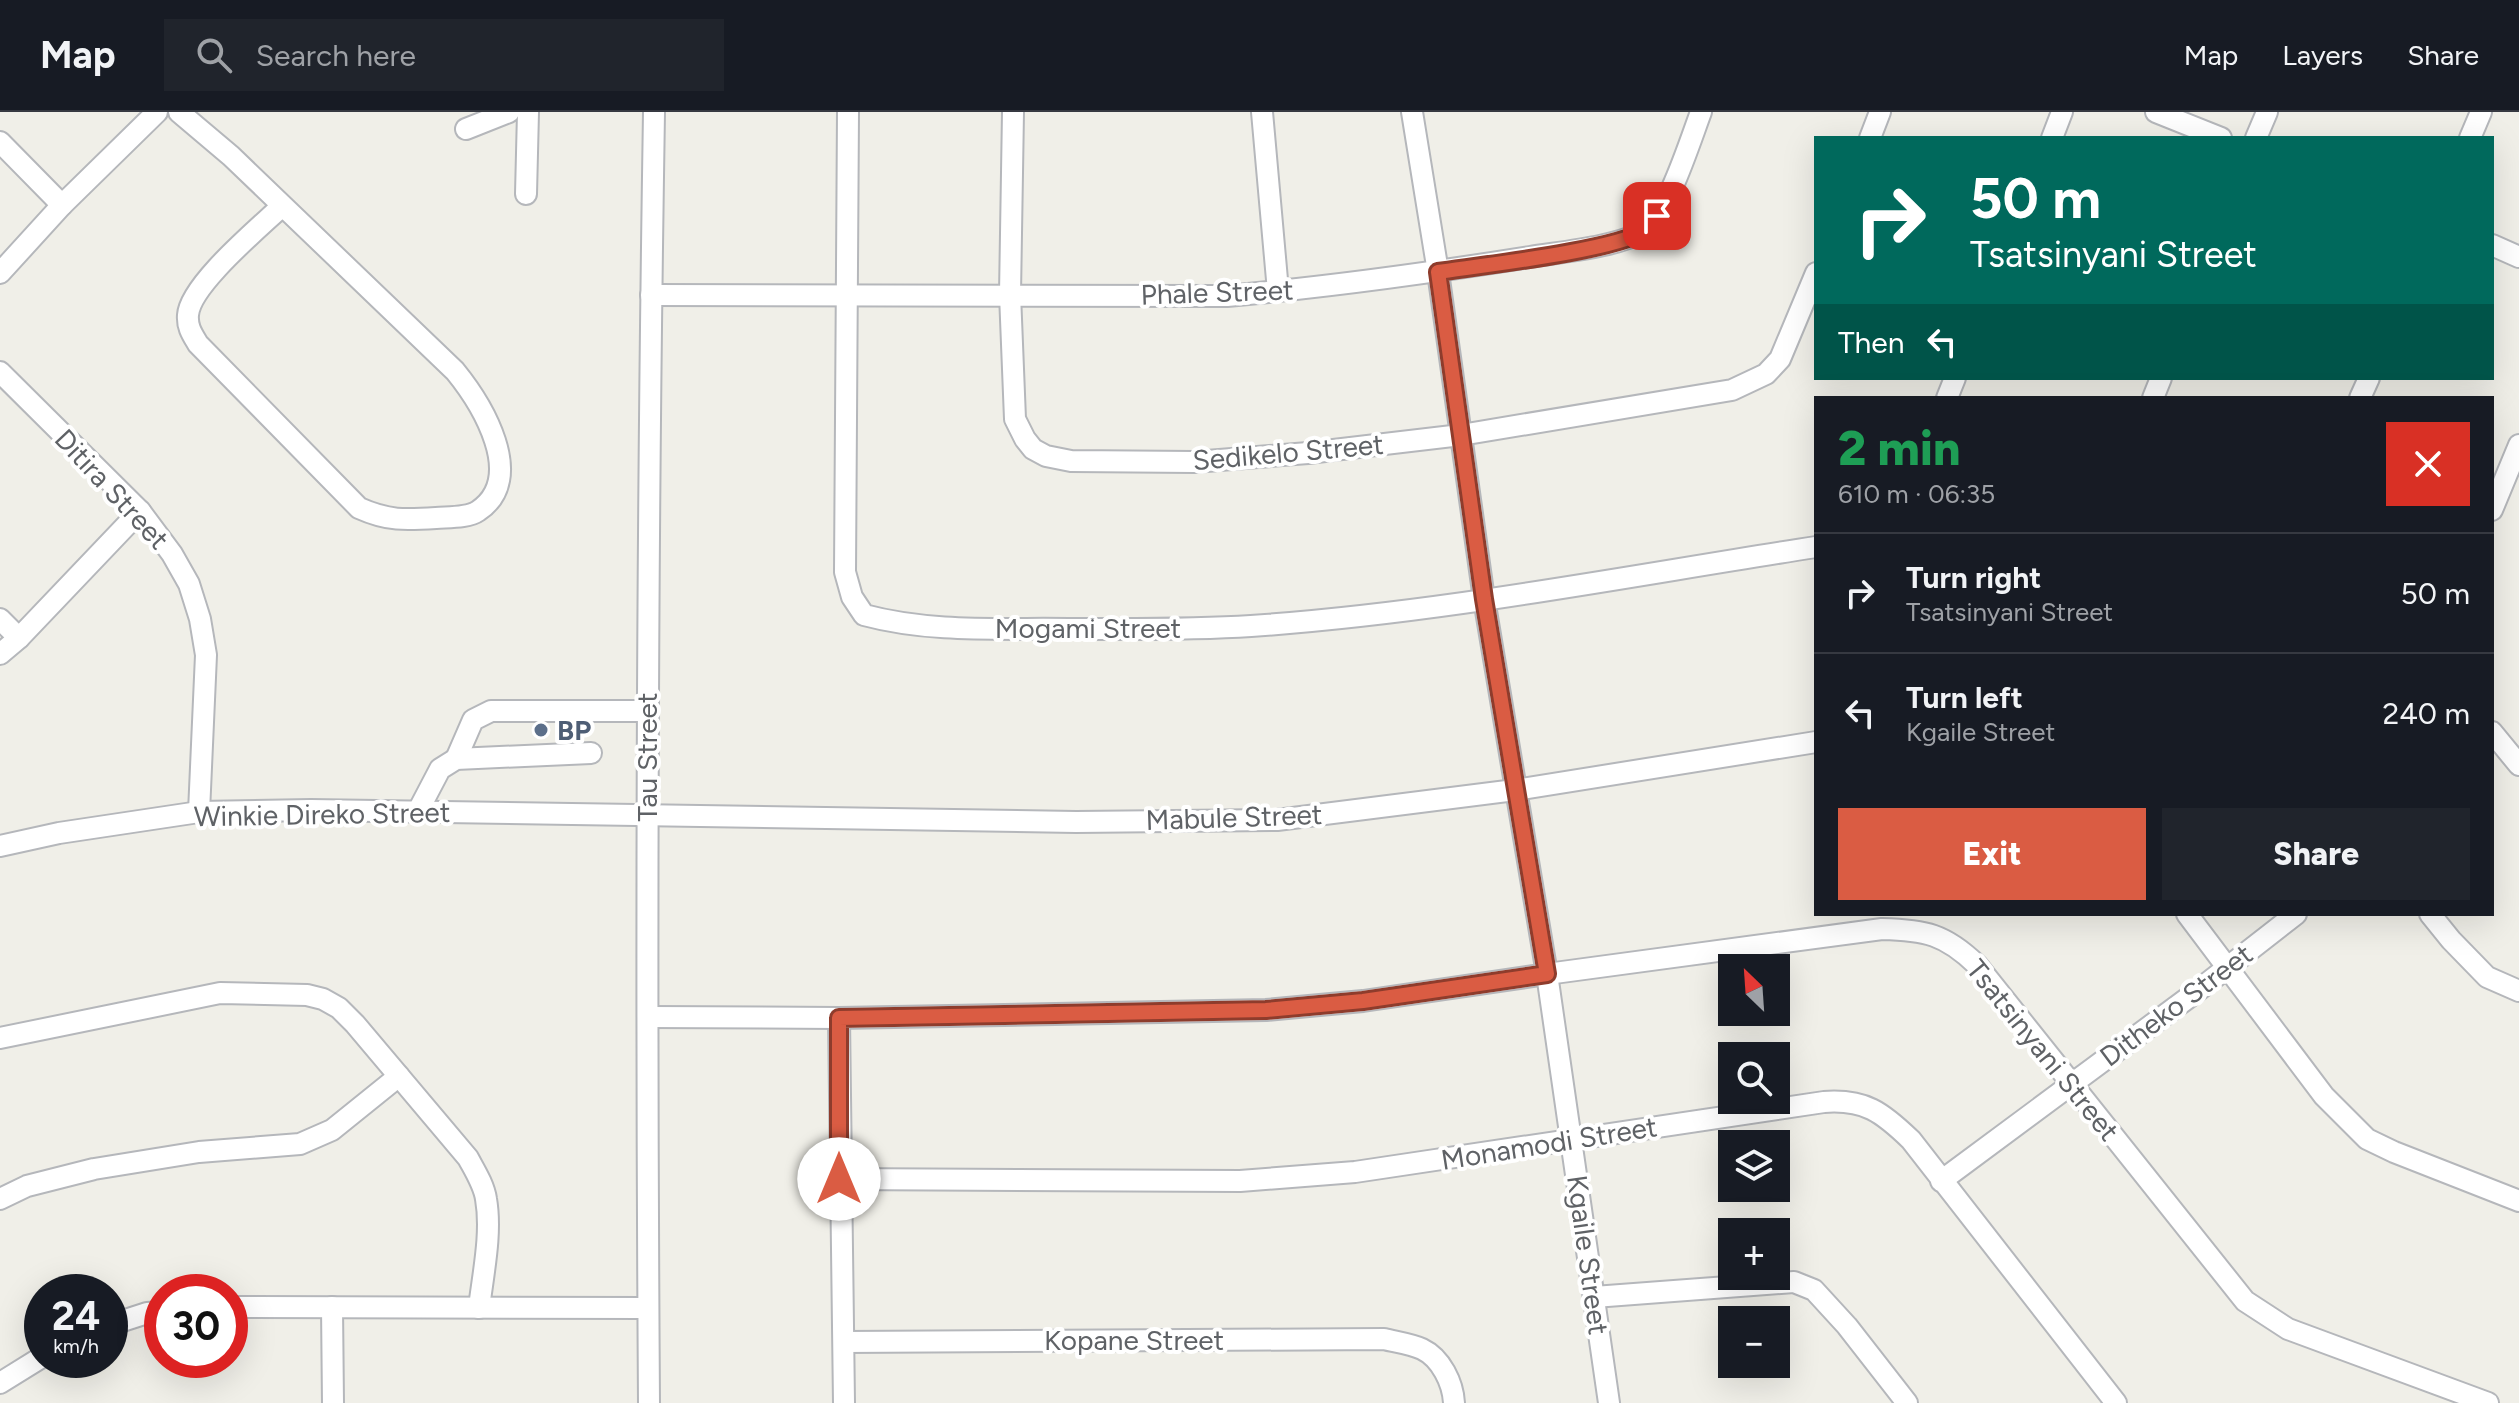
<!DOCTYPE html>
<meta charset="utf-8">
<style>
:root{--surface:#171b24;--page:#20242c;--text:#f1f3f6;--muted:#9ea1a6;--line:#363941;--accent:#da5c43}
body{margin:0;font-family:Figtree,sans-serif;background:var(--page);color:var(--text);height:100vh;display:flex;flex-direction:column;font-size:30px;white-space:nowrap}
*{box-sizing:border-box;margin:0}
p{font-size:26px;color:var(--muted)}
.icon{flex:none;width:44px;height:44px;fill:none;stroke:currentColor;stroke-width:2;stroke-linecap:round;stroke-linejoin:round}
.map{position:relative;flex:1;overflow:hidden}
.drawer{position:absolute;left:1814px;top:284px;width:680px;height:520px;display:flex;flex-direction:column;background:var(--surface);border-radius:0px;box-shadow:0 8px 32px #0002}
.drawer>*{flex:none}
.banner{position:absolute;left:1814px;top:24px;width:680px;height:244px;border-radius:0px;box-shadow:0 8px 32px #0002;background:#00695c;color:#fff;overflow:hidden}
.needle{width:52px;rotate:335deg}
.fabs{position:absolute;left:1718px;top:842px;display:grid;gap:16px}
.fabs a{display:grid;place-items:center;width:72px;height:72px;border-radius:0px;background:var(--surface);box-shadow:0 8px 32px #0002;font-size:40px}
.speed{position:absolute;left:24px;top:1162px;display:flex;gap:16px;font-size:40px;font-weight:700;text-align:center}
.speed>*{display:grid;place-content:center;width:104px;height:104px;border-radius:50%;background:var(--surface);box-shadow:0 8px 32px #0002;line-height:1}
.speed small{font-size:20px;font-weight:400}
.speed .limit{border:12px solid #d22;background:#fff;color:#111}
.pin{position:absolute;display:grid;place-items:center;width:68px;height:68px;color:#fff;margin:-34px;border-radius:16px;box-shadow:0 4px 12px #0006}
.me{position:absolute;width:88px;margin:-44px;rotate:0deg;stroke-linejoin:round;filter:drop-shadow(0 0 6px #0008)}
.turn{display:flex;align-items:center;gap:28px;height:168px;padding:0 24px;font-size:36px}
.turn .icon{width:104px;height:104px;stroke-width:2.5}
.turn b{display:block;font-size:56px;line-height:68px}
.then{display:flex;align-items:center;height:76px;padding:0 24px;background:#0003;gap:16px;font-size:30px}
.round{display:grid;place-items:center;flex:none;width:84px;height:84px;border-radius:0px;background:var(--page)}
.headline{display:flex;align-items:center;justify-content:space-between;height:136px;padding:0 24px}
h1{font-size:48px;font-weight:800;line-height:60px;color:#1e9e55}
.primary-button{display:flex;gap:16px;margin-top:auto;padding:16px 24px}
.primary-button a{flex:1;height:92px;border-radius:0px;background:var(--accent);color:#fff;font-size:32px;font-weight:800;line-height:92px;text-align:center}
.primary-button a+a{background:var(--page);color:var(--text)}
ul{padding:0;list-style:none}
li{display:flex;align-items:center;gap:24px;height:120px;padding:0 24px;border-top:2px solid var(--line)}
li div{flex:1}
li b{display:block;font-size:30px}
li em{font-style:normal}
header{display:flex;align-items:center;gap:48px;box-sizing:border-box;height:112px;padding:0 40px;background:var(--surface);border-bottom:2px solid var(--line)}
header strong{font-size:38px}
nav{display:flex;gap:44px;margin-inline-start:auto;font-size:28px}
.search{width:560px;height:72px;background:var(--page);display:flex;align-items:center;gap:20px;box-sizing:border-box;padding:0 28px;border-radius:0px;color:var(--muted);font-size:30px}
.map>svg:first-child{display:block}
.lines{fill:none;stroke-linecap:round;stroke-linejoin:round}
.minor-casing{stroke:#b5b7bb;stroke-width:24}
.minor{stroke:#fff;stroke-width:20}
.route-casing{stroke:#8e3c2c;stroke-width:20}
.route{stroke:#da5c43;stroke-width:14}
.service-dot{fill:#5c6f8a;stroke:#fff;stroke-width:3}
.labels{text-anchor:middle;stroke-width:8;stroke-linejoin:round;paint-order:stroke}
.street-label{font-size:28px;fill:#5f6266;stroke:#fff}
.service-label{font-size:28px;font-weight:bold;fill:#4e5e75;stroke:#fff;text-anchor:start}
</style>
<header>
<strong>Map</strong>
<div class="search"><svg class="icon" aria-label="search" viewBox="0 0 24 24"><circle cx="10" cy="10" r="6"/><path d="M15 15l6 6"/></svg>Search here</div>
<nav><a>Map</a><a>Layers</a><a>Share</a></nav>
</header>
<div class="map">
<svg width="2519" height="1291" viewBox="0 0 2519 1291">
<rect width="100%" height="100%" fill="#f0efe8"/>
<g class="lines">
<defs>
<g id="minor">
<path d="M179,0L231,44L455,259C481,291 528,366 478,399C468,406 449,405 436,406C405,408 388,409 359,396L198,232C192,222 187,215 188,203C190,173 259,116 282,94"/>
<path d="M848,0L845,460L852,485L864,503C931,521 1000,516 1069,517C1130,517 1190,518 1251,514C1440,501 1628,464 1816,435"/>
<polyline points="1013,0 1010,182 1015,307 1025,327 1033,337 1046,344 1071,349 1194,350 1308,341 1461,323 1732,278 1766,262 1780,247 1816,161"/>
<polyline points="1262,0 1278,179"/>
<polyline points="1412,0 1438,160 1484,487 1547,862 1609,1291"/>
<polyline points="2156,0 2221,26"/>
<polyline points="466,17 509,0"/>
<polyline points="1870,26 1880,0"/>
<polyline points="2052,26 2062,0"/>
<polyline points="2256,26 2267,0"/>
<polyline points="2470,26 2481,0"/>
<polyline points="0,30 62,93"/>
<polyline points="526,82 528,0"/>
<polyline points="2492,133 2519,145"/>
<polyline points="0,161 62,93 157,0"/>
<path d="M651,183L1227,184C1329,175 1429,161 1530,145C1560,140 1618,135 1643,119C1667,104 1690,29 1701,0"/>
<polyline points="0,260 140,399 172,442 189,472 200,507 206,543 199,700"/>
<polyline points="1947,286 1955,266"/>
<polyline points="2153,286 2161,266"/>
<polyline points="2360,286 2369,266"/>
<polyline points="2492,398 2519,333"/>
<polyline points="0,507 19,526"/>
<polyline points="0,542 19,526 140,399"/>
<polyline points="2492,620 2519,653"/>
<polyline points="456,647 473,608 491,599 647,599"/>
<polyline points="418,699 440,657 456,647 591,641"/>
<polyline points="0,734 59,721 199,700 311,698 1076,710 1277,708 1515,678 1816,630"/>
<polyline points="2187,802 2324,984 2367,1027 2394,1040 2519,1089"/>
<polyline points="2430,802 2451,828 2487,865 2519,879"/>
<path d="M649,905L839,906L1266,898L1363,889L1547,862L1882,817C1925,818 1945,822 1977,853L2245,1189L2288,1217L2488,1291"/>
<polyline points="839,906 844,1291"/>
<path d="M0,926L220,881L307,883L323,887L339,896L355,912L468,1046C475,1059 484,1073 486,1087C492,1121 483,1162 479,1196"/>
<path d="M839,1067L1240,1069L1355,1060L1824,990C1865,987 1882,1000 1911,1028L2116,1291"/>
<polyline points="1941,1069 2196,880 2296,802"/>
<polyline points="0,1087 27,1074 94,1057 199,1040 300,1032 332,1018 399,964"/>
<polyline points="1594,1185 1794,1170 1814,1178 1847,1214 1907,1291"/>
<polyline points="230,1195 648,1196"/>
<polyline points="332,1195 333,1291"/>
<polyline points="110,1213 147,1201 162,1200"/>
<path d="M844,1230L1384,1227C1396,1230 1411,1232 1422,1237C1441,1246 1453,1271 1454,1291"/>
<polyline points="0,1271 42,1245"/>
<path d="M649,1291C646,861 647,430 654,0"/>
</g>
</defs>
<use href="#minor" class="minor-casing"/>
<use href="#minor" class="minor"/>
</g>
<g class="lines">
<defs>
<path id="route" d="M839,1067V906L1266,898L1363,889L1547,862L1484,487L1438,160C1477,154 1620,138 1645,118C1650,114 1653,108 1657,104"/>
</defs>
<use href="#route" class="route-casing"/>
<use href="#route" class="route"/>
</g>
<circle class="service-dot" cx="541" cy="618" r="8"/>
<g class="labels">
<g class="street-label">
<text transform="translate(1217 180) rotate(-2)" y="10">Phale Street</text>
<text transform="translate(1288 340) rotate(-5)" y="10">Sedikelo Street</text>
<text transform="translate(112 377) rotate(47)" y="10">Ditira Street</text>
<text x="1088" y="526">Mogami Street</text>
<text transform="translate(647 645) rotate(-90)" y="10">Tau Street</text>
<text transform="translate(322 702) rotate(-1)" y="10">Winkie Direko Street</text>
<text transform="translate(1234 705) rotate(-2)" y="10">Mabule Street</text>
<text transform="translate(2176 893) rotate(-37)" y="10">Ditheko Street</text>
<text transform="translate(2043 938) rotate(51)" y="10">Tsatsinyani Street</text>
<text transform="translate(1549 1031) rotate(-9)" y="10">Monamodi Street</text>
<text transform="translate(1588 1143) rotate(82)" y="10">Kgaile Street</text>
<text x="1134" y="1238">Kopane Street</text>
</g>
<g class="service-label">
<text x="557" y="628">BP</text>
</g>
</g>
</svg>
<div class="fabs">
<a><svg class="needle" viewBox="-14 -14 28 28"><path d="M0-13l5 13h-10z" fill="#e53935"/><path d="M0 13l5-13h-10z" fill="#9ea1a6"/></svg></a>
<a><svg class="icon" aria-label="search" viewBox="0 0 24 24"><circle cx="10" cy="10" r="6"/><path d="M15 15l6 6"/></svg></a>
<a><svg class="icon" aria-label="layers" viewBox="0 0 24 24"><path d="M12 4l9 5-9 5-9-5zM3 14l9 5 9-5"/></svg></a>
<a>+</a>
<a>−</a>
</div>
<div class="speed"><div>24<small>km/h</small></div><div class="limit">30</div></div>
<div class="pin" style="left:1657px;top:104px;background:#d93025"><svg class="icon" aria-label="arrive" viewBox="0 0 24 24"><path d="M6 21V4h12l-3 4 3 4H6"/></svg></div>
<svg class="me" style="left:839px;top:1067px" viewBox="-20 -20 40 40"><circle r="19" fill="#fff"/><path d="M0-13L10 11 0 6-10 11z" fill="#da5c43"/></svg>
<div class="banner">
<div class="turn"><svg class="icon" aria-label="right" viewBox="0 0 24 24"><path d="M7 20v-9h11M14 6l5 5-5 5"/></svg><div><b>50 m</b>Tsatsinyani Street</div></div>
<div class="then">Then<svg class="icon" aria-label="left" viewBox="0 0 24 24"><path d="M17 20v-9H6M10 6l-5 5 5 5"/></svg></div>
</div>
<section class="drawer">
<div class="headline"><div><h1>2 min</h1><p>610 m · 06:35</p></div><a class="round" style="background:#d93025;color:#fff"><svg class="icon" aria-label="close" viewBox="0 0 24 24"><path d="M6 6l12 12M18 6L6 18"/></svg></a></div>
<ul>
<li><svg class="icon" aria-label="right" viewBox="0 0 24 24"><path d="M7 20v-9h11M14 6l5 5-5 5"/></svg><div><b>Turn right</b><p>Tsatsinyani Street</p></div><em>50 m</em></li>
<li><svg class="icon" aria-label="left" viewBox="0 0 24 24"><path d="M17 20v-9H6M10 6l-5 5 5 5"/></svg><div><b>Turn left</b><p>Kgaile Street</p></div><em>240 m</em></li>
</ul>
<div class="primary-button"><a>Exit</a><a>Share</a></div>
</section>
</div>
